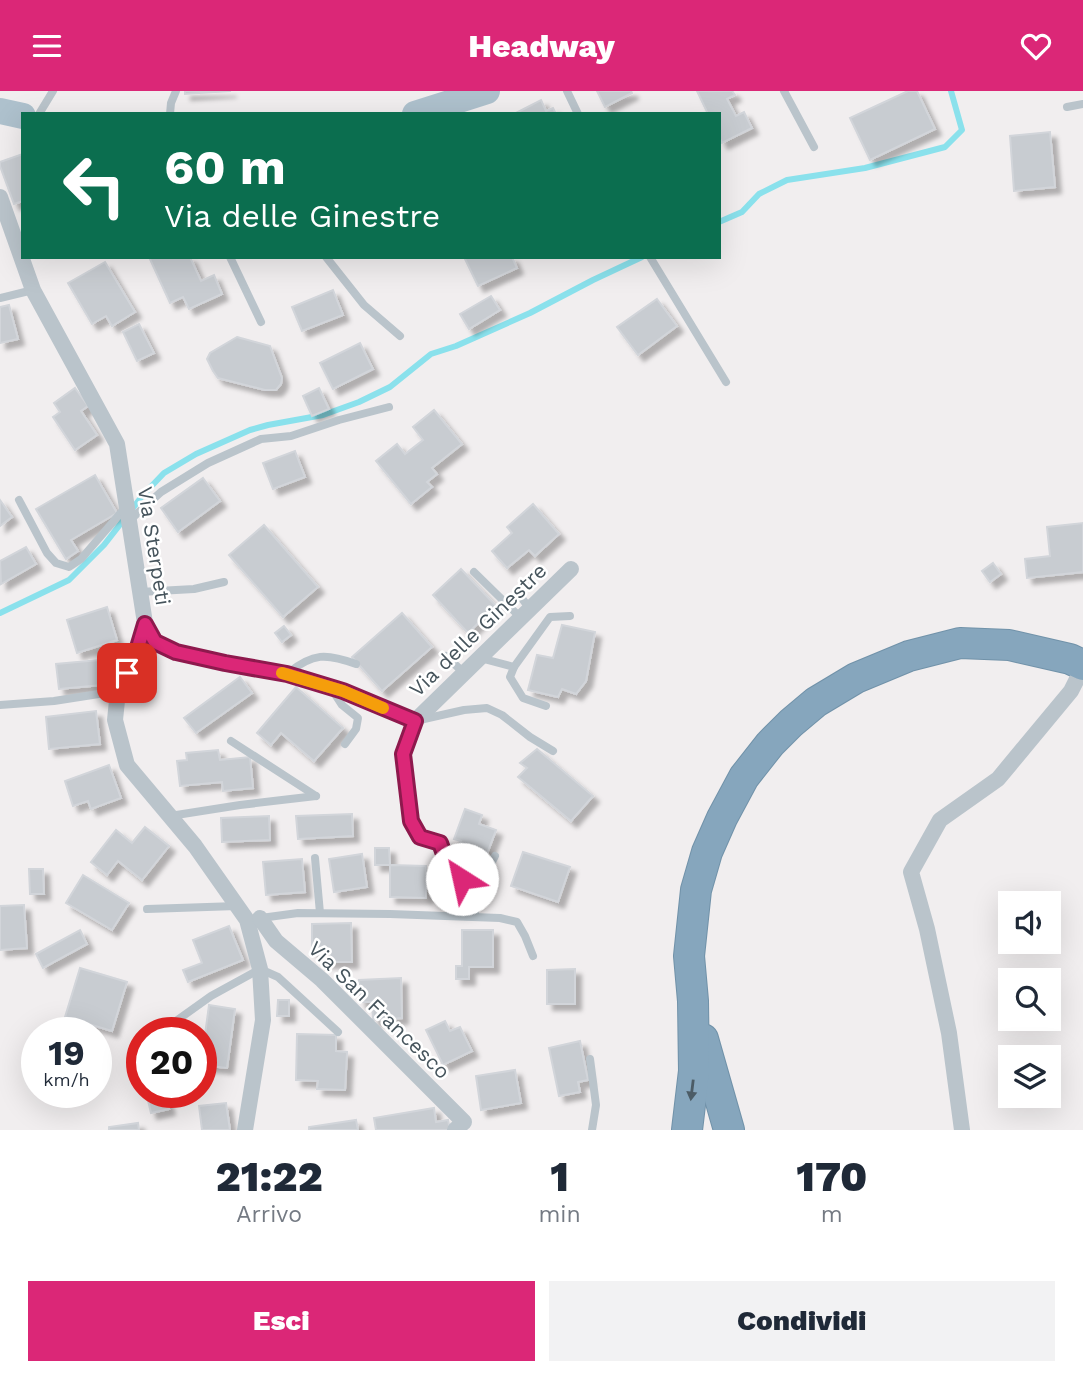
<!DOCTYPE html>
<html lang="it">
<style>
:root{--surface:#fff;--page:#f2f2f3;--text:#1f2937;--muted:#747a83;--accent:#db2777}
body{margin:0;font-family:"Work Sans",sans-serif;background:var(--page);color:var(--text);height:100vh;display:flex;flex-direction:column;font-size:26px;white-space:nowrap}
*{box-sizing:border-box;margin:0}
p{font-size:23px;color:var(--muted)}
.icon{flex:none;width:38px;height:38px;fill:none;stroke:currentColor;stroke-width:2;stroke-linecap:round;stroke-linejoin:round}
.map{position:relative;height:1039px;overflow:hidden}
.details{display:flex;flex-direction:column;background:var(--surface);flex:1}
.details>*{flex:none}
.banner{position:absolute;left:21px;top:21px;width:700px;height:147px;border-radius:0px;box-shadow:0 7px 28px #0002;background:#0b6e4f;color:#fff;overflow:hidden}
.fabs{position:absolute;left:998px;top:800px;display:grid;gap:14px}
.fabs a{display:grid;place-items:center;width:63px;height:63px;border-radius:0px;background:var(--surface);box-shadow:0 7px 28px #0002;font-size:35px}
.speed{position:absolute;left:21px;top:926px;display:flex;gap:14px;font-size:35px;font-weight:700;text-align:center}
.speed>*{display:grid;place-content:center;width:91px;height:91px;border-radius:50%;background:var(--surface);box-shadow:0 7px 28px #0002;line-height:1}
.speed small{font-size:18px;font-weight:400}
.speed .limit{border:10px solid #d22;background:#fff;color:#111}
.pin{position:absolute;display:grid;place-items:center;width:60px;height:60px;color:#fff;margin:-30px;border-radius:14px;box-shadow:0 4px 10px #0006}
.me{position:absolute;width:77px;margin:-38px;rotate:325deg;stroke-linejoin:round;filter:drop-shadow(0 0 5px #0008)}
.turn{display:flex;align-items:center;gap:24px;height:147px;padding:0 28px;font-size:32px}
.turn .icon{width:91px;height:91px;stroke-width:2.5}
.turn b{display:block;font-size:49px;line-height:60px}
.eta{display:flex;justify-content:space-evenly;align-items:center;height:119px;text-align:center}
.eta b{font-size:42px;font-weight:800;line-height:49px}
.primary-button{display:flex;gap:14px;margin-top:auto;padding:14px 28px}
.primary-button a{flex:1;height:80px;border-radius:0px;background:var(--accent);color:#fff;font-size:28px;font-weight:800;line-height:80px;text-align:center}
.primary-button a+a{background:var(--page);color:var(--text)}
header{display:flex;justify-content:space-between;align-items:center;height:91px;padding:0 28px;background:var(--accent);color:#fff;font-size:32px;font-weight:800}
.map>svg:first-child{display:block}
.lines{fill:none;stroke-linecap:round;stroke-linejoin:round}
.stream{stroke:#8ae1ec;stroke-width:6}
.building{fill:#c8ccd1;stroke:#d2d5da;stroke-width:2;filter:url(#shadow)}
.highway-casing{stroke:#7192a9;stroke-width:32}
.lane{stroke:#bac4cb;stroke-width:8}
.street{stroke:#bac4cb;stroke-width:16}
.primary{stroke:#aec1cd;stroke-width:26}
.highway{stroke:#86a6bd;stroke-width:30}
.oneway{fill:#4c5c66}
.route-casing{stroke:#8e194d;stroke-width:18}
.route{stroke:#db2777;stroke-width:12}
.slow{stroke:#f59e0b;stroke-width:12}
.labels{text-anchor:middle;stroke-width:5;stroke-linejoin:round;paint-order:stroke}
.street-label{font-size:21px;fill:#46545c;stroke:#fff}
</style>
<header><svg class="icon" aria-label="menu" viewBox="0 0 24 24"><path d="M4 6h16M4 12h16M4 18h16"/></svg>Headway<svg class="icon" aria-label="heart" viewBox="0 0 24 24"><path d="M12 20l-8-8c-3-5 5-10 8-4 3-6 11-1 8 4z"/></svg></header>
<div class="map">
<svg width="1083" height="1039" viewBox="0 0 1083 1039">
<defs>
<filter id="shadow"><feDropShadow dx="6" dy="6" stdDeviation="2" flood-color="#0004"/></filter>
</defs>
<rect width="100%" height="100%" fill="#f1eeef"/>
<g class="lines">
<g class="stream">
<polyline points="719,131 742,121 759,103 787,89 865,77 945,56 962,39 951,0"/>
<polyline points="0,522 69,489 104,454 143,404 164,382 196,363 250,339 268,334 323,324 359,311 390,296 431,263 456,255 530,222 593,189 642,166"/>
</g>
</g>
<g class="building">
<polygon points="185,0 231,0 185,3"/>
<polygon points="597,0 631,0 632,2 605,16"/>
<polygon points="697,0 732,0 735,4 727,8 736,25 744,21 752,37 722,52 719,46 719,23 708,23"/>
<polygon points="908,0 917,0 935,38 870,69 850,27"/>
<polygon points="541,9 546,20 553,17 556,23 514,23"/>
<polygon points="1050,41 1055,96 1014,100 1010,45"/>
<polygon points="23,63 23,110 14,113 0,75 0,71"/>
<polygon points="149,166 190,166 201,190 214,184 222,203 189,218 183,206 170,212"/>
<polygon points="464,166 512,166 517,177 478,195"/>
<polygon points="105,171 135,221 112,235 106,225 92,233 68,192"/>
<polygon points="333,199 343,224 302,240 292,216"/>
<polygon points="491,205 500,219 469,238 460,223"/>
<polygon points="657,208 677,235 638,264 617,236"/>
<polygon points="9,214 18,248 0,252 0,216"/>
<polygon points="139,233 154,262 137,270 123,241"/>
<polygon points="237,246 270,255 282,287 281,293 276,299 265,299 218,287 213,280 207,268 210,262"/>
<polygon points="360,252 373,278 333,298 320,272"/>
<polygon points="75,297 88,315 81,320 97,344 75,359 53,326 60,321 54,312"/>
<polygon points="319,297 329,318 312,325 303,305"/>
<polygon points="434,319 462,353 432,377 437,383 427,391 432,396 411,413 376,370 397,353 405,363 423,349 413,336"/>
<polygon points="295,360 305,386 273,398 263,372"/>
<polygon points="95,384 117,422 71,449 78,460 66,468 36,418"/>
<polygon points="203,387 220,410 178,441 161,417"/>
<polygon points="0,409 12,426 0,435"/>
<polygon points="533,413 559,443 535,465 529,459 507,477 492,460 512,442 507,436"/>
<polygon points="1083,432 1083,481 1027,487 1025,468 1050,465 1047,436"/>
<polygon points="264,434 318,496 283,526 229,464"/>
<polygon points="26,456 36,473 1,493 0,470"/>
<polygon points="993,472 1001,483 990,491 982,480"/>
<polygon points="461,478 496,515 468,542 433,504"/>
<polygon points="107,516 117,549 77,562 67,529"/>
<polygon points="402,522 432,556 382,600 352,566"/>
<polygon points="562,534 595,541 586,590 576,603 562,598 558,606 528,599 537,564 553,567"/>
<polygon points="284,535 291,544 282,551 275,542"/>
<polygon points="99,569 102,594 59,598 56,573"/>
<polygon points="240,586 252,602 196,642 184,627"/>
<polygon points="296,596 343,637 314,670 281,642 271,654 257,642"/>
<polygon points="96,620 100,653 49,658 46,626"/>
<polygon points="537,658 593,705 571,730 518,686 527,677 520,672"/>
<polygon points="218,659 220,669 250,666 253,697 223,700 222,691 180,695 177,670 187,669 186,662"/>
<polygon points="109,674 121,707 91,718 88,710 73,715 65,690"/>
<polygon points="465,718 482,724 479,733 496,739 479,784 452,774 461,750 454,748"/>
<polygon points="352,723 353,745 298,748 296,725"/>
<polygon points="269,725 270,749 222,751 221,727"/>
<polygon points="145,736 169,755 142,789 118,770 107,784 91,771 116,739 132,752"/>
<polygon points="375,757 389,757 390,774 375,774"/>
<polygon points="523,761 570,776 558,811 511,795"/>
<polygon points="362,763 367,796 334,801 329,768"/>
<polygon points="302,768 305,801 266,804 263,771"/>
<polygon points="390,774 426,775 426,807 390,806"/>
<polygon points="29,778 43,778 44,803 30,803"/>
<polygon points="83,784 129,812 112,839 66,812"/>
<polygon points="24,814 27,857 0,859 0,815"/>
<polygon points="351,832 352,871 319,871 319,861 312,861 312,833"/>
<polygon points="229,835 243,869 188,891 183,879 202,872 193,849"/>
<polygon points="80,839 87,853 43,877 36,863"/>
<polygon points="462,839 493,839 493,876 469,876 469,888 456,888 456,875 462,875"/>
<polygon points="80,877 127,891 112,940 65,926"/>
<polygon points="575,878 575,913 547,913 547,879"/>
<polygon points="401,887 402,927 373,929 372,911 360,911 359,889"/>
<polygon points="278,909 289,909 289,925 277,925"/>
<polygon points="209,914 235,918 227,977 201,974"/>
<polygon points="445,930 450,940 460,936 472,960 443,974 426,939"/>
<polygon points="297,943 336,944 336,960 347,961 345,999 317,998 318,990 296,989"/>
<polygon points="580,950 588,989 578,991 580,1001 559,1005 549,957"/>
<polygon points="515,979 521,1012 481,1019 476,985"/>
<polygon points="146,1001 164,1001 169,1018 151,1022"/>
<polygon points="226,1012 230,1039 202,1039 199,1015"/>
<polygon points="434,1017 436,1031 448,1029 450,1039 376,1039 374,1027"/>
<polygon points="356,1029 358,1039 309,1039 309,1036"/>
<polygon points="138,1032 139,1039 109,1039 109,1036"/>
</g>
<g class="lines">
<defs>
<g id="highway">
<polyline points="703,948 729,1039"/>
<polyline points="687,1039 694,980 693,910 689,865 696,799 707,761 722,727 744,686 770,653 791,632 816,611 856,587 909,565 960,552 1009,554 1070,568 1083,574"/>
</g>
</defs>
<use href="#highway" class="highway-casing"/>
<g class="lane">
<polyline points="567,0 578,23"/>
<polyline points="784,0 814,56"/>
<polyline points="1067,16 1083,13"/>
<polyline points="39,23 53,0"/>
<polyline points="170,23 171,12 176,0"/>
<polyline points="230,166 261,231"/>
<polyline points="326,166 364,214 400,245"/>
<polyline points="650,166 726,291"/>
<polyline points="0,207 33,199"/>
<polyline points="19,409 47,462 56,472 69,476 81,468 125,417"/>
<polyline points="130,429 161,401 208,372 261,348 291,345 339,329 389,316"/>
<polyline points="474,481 521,527"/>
<polyline points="140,501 194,498 224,491"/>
<polyline points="517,501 530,518"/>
<polyline points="446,565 464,582"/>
<polyline points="480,567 514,576 510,586 523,607 546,615"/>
<polyline points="514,576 550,526 570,525"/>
<path d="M288,582C313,562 326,562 356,573"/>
<polyline points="333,600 342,614 358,627 356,638 345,653"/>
<polyline points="0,614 54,610 118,600"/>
<polyline points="231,650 316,705"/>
<polyline points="170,725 240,714 316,705"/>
<polyline points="315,767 320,822"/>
<polyline points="479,796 495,765"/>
<polyline points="147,818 237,815"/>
<polyline points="475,826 475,811 479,796 450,780 440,752 420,745 411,730 403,663 415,630 464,619 487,617 502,624 530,646 553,660"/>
<polyline points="261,827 298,822 390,823 500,827 517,831 525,845 533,865"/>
<polyline points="176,930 211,905 260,878 278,886 338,941"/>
<polyline points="590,968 596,1014 592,1039"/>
</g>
<g class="street">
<polyline points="0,106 33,199 117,353 145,532 136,563 118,600 115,629 127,674 195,755 247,829 260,878 263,929 245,1039"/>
<polyline points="145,532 154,551 176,561 224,572 287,583 343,600 415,630 571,478"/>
<polyline points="260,827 276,850 322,889 464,1031 455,1039"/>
<polyline points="962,1039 949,942 927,838 911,781 940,729 998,688 1071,600 1083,576"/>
</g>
<g class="primary">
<polyline points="0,20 23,25"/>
<polyline points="415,23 487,0"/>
</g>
<use href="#highway" class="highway"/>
</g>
<defs><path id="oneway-solid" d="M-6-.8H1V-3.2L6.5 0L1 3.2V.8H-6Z" transform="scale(1.75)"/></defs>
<use class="oneway" href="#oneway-solid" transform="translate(692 999) rotate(97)"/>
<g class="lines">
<defs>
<polyline id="route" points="127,582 136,563 145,533 155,551 176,561 225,572 287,583 343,600 415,630 403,663 411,730 420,746 440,752 450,780 462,788"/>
</defs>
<use href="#route" class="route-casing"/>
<use href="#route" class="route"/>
<polyline class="slow" points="282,582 343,600 383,617"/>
</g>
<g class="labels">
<g class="street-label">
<text transform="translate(154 455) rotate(81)" y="7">Via Sterpeti</text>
<text transform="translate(478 539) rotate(-44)" y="7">Via delle Ginestre</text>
<text transform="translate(379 919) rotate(44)" y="7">Via San Francesco</text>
</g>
</g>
</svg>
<div class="fabs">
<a><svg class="icon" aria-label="sound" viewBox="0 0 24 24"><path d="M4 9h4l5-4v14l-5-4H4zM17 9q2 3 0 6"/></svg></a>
<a><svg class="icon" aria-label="search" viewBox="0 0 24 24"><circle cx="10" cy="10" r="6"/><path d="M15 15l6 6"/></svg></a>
<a><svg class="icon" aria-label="layers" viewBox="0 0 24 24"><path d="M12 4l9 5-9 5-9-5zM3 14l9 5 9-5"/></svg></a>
</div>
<div class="speed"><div>19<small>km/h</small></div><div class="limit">20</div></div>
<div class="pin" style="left:127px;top:582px;background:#d93025"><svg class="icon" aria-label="arrive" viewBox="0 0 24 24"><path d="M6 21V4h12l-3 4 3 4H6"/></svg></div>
<svg class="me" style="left:462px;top:788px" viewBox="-20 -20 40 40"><circle r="19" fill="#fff"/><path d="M0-13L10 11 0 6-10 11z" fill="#db2777"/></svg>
<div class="banner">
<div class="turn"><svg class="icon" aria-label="left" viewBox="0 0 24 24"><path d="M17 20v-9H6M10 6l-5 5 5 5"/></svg><div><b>60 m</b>Via delle Ginestre</div></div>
</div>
</div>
<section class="details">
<div class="eta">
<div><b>21:22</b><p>Arrivo</p></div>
<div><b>1</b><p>min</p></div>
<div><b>170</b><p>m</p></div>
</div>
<div class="primary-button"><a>Esci</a><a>Condividi</a></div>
</section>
